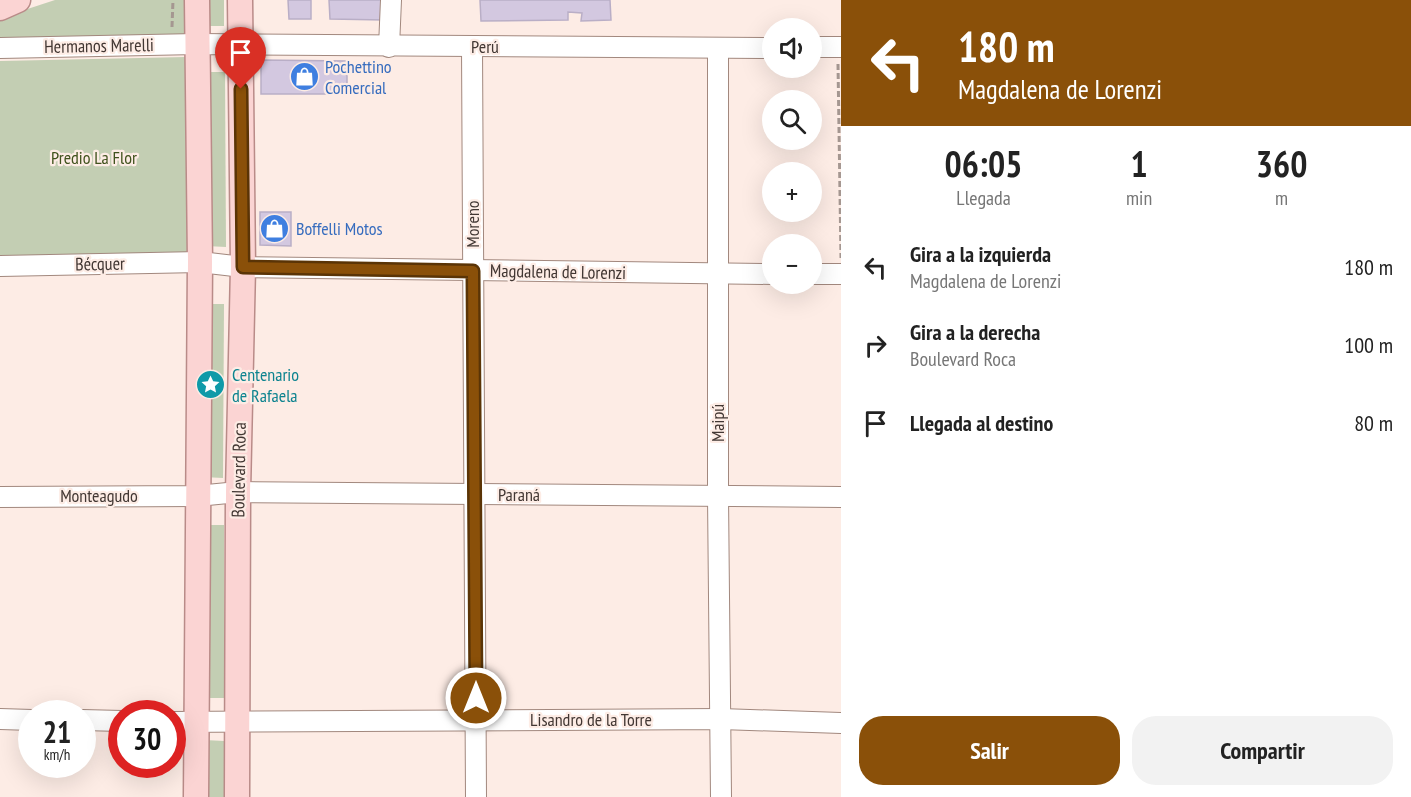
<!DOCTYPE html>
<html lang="es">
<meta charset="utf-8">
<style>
:root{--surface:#fff;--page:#f2f2f2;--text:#222;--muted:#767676;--accent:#8a5009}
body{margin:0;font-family:"PT Sans Narrow",sans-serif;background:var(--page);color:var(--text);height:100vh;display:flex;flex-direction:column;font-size:22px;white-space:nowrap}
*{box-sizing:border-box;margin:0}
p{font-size:20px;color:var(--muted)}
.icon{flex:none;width:33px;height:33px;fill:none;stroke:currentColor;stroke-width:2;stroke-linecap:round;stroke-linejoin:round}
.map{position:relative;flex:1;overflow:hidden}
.panel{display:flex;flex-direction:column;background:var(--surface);width:570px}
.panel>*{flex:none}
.banner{background:#8a5009;color:#fff;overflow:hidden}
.fabs{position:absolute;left:762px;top:18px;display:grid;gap:12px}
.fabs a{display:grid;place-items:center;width:60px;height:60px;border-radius:50%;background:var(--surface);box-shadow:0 6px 24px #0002;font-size:30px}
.speed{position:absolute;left:18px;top:700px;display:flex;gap:12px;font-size:30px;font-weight:700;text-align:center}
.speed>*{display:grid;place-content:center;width:78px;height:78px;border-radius:50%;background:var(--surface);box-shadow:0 6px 24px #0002;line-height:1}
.speed small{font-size:15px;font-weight:400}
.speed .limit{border:9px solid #d22;background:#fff;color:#111}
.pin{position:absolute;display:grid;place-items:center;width:51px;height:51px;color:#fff;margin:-62px -26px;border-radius:50% 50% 50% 0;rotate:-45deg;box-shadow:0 0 6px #0007}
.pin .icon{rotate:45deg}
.me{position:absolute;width:66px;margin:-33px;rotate:0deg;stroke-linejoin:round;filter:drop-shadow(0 0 4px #0008)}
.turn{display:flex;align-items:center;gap:21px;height:126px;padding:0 18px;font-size:27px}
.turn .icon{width:78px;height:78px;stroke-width:2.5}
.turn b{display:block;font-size:42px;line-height:51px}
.eta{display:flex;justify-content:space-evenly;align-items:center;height:102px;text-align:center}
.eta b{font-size:36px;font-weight:700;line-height:42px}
.primary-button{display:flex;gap:12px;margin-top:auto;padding:12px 18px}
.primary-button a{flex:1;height:69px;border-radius:24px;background:var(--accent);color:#fff;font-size:24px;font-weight:700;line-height:69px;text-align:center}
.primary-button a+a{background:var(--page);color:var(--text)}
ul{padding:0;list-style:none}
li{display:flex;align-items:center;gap:18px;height:78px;padding:0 18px}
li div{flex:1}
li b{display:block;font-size:22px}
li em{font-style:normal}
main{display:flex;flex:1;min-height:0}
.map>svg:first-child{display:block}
.green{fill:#c3ceb3}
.building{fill:#d3c8e0;stroke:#b9aec6;stroke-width:1.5}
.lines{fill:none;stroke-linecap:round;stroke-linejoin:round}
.minor-casing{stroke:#a2887e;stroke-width:22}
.major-casing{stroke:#b98b88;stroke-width:27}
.path{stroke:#a59791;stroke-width:3;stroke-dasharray:6 3;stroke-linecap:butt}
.minor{stroke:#fff;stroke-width:20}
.major{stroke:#fbd4d3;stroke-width:24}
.route-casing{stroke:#5a3406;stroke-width:15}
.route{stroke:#8a5009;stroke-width:10}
.labels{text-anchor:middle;stroke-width:4.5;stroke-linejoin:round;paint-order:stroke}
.street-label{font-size:18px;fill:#423733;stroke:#fdece5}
.shop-label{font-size:18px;fill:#366cbe;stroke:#fdece5;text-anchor:start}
.park-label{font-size:18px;fill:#40521d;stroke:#fdece5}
.culture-label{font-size:18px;fill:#0d838f;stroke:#fdece5;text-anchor:start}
</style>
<main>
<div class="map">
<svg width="841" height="797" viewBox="0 0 841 797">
<rect width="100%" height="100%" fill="#fdece5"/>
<g class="green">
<polygon points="55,0 186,0 186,35 0,43 0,18"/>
<rect x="203" y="0" width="21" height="26"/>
<polygon points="186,57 190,254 0,257 0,61"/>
<polygon points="204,72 225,72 226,247 206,246"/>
<polygon points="204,304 224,304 223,478 203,477"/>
<polygon points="204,525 224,525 224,698 203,698"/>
<polygon points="204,740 224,741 224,797 204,797"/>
</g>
<g class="building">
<polygon points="288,0 311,0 311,19 289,19"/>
<polygon points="329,0 384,0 384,20 330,19"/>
<polygon points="480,0 610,0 611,20 581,21 582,13 568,12 568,20 481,21"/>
<polygon points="261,60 347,61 347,94 261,94"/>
<polygon points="260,212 291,212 291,246 260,245"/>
</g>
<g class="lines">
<defs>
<g id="minor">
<polyline points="389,47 391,0"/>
<polyline points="472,47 476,797"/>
<polyline points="812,47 841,47"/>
<polyline points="0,48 197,44 772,48"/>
<polyline points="718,48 718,496 721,797"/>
<polyline points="0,266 200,262 243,267 772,274"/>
<polyline points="812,274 841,274"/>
<polyline points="0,497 197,496 238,492 841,497"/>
<polyline points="0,719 32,720"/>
<polyline points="82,720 122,721"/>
<polyline points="172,722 721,719 841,723"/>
</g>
<g id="major">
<polyline points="0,8 18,0"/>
<polyline points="196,797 200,262 197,0"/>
<polyline points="237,797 238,492 243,267 240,0"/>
</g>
</defs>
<use href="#minor" class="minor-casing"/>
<use href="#major" class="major-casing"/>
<g class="path">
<polyline points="172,27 173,0"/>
<polyline points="838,64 841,258"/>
</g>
<use href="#minor" class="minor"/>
<use href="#major" class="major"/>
</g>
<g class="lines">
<defs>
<polyline id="route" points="241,89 243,267 473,271 476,698"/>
</defs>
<use href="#route" class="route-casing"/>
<use href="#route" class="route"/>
</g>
<defs>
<symbol id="shop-disc" viewBox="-11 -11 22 22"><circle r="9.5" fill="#3f7fe0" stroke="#fdece5"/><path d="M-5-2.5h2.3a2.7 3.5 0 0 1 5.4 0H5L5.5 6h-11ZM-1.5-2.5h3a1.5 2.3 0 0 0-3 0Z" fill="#fff"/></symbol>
<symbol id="sight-disc" viewBox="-11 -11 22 22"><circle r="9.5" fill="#0f9aa8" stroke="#fdece5"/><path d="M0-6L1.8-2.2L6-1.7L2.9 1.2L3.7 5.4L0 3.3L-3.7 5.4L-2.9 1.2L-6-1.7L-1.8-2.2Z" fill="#fff"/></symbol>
</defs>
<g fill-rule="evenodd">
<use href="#shop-disc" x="288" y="60" width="33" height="33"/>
<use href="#shop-disc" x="258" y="212" width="33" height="33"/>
<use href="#sight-disc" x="194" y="368" width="33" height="33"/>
</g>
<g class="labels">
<g class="street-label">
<text transform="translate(99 46) rotate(-1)" y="6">Hermanos Marelli</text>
<text x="485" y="53">Perú</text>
<text transform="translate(473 224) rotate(-90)" y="6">Moreno</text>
<text transform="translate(100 264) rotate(-1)" y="6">Bécquer</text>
<text transform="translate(558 272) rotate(1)" y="6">Magdalena de Lorenzi</text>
<text transform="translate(718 423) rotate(-90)" y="6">Maipú</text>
<text transform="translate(239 470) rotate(-89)" y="6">Boulevard Roca</text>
<text x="519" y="501">Paraná</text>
<text x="99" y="502">Monteagudo</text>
<text x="591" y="726">Lisandro de la Torre</text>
</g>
<g class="shop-label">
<text x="325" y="73">Pochettino<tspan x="325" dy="21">Comercial</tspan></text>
<text x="296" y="235">Boffelli Motos</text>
</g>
<g class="park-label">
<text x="94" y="164">Predio La Flor</text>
</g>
<g class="culture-label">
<text x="232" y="381">Centenario<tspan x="232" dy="21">de Rafaela</tspan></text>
</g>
</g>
</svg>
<div class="fabs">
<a><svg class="icon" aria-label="sound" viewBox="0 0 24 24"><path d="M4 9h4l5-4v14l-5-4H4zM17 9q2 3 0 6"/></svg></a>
<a><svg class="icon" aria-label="search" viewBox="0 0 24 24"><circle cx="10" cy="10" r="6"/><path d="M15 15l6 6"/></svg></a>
<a>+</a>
<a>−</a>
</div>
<div class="speed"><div>21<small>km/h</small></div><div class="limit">30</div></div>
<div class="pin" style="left:241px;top:89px;background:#d93025"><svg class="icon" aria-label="arrive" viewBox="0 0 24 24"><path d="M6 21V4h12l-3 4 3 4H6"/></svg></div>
<svg class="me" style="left:476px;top:698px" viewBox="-20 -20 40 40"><circle r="17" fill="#8a5009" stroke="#fff" stroke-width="3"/><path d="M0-11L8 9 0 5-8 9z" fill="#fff"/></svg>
</div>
<section class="panel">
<div class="banner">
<div class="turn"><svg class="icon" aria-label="left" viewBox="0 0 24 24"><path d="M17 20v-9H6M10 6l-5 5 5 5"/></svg><div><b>180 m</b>Magdalena de Lorenzi</div></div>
</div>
<div class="eta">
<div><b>06:05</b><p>Llegada</p></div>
<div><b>1</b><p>min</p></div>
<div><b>360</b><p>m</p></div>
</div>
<ul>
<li><svg class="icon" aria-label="left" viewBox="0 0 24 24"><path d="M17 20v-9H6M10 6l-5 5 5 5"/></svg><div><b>Gira a la izquierda</b><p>Magdalena de Lorenzi</p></div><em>180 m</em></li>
<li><svg class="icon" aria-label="right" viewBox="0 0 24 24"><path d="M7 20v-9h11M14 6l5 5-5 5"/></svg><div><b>Gira a la derecha</b><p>Boulevard Roca</p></div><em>100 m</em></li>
<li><svg class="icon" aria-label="arrive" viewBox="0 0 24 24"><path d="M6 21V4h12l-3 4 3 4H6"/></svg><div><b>Llegada al destino</b></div><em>80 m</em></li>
</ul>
<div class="primary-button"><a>Salir</a><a>Compartir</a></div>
</section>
</main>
